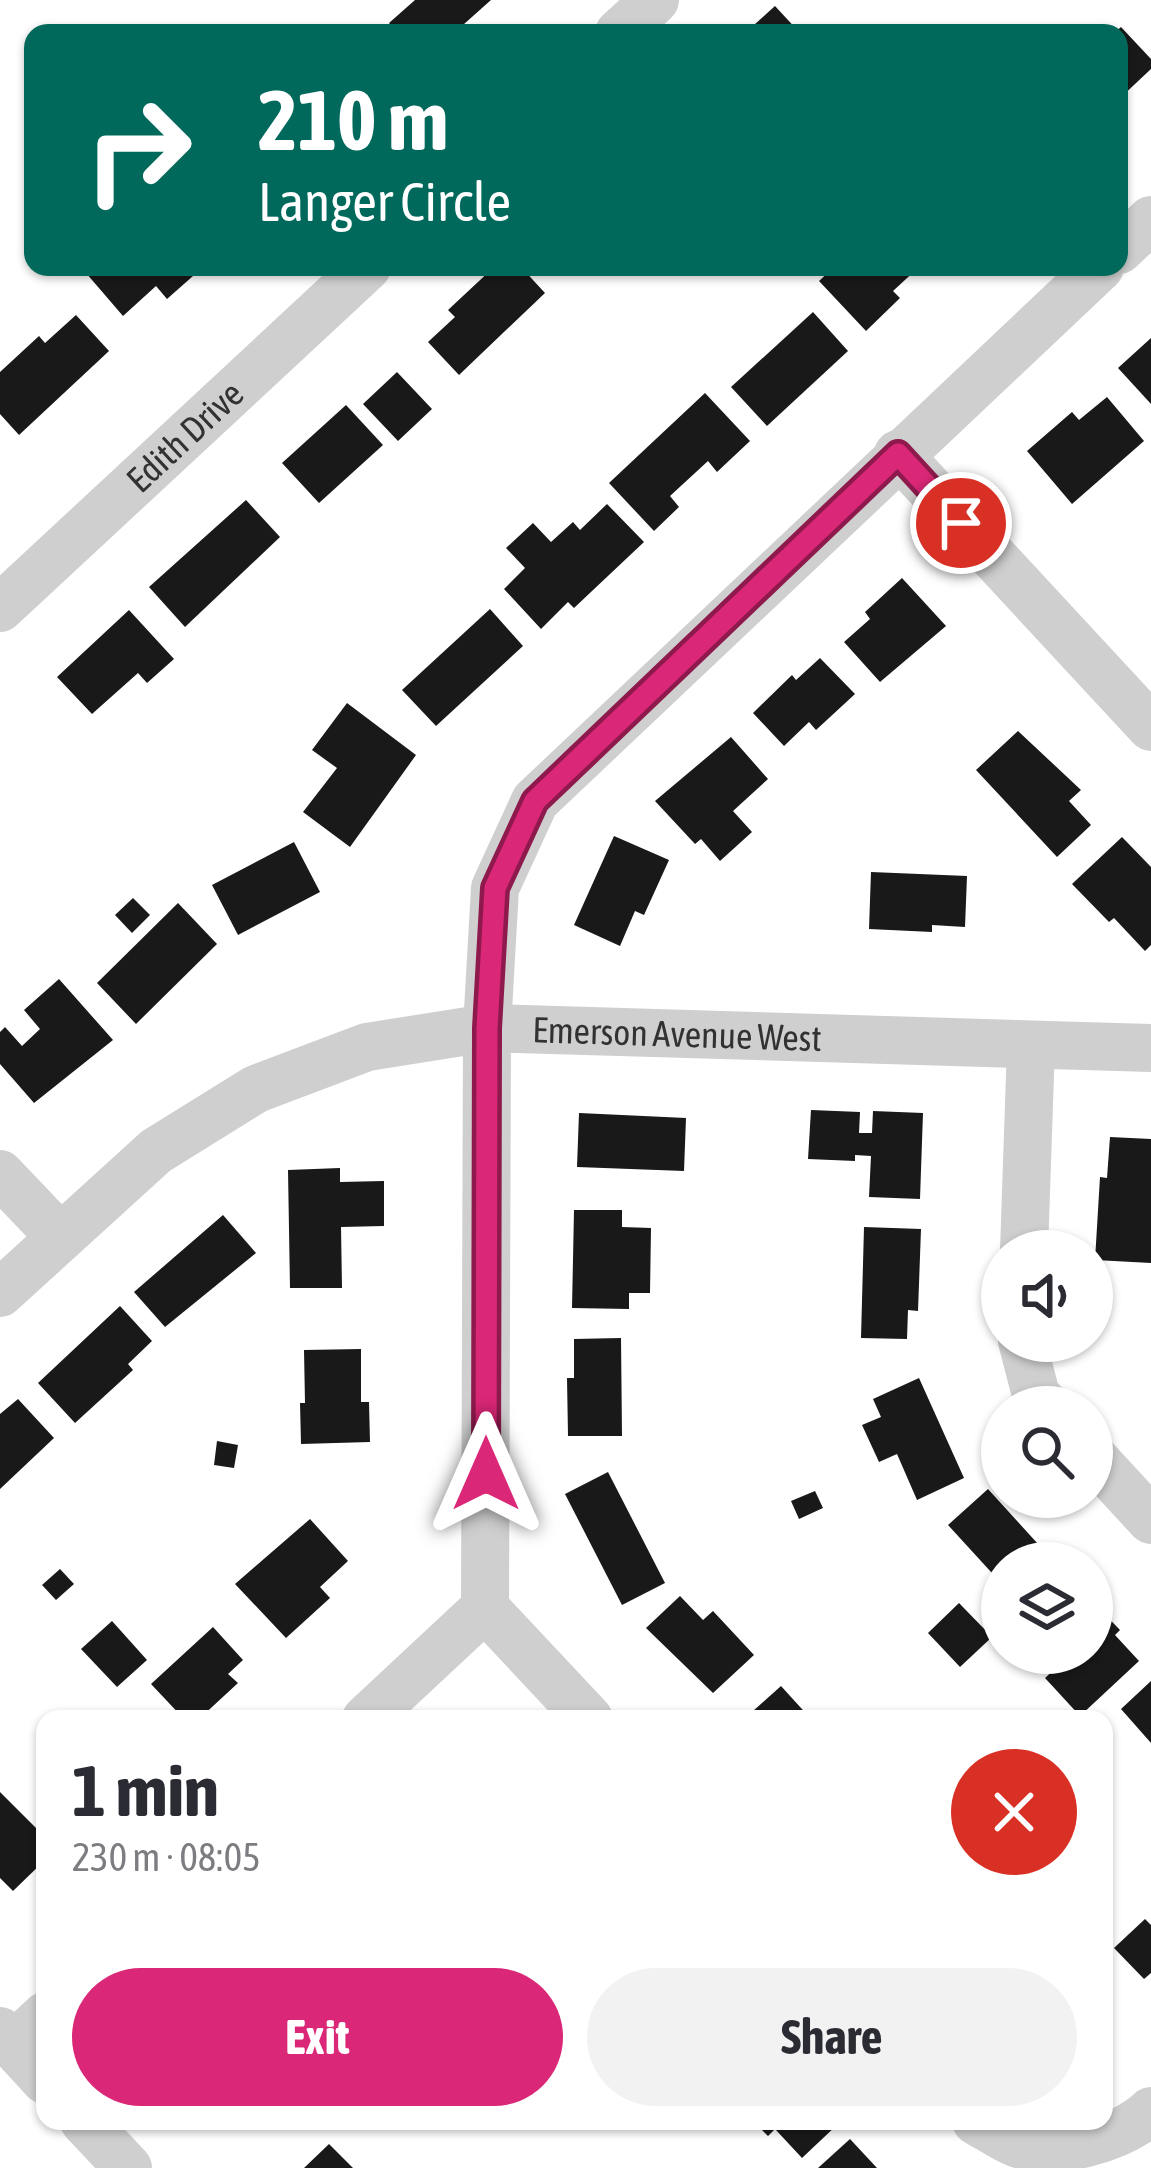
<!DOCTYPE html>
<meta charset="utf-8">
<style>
:root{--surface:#fff;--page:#f2f2f3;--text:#2b2b33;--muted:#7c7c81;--accent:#db2777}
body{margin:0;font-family:"Asap Condensed",sans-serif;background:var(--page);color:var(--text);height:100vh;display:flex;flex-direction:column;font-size:45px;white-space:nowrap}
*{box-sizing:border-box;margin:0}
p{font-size:39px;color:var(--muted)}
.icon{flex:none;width:66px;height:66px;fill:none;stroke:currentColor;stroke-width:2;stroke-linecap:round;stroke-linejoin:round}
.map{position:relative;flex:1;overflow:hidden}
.drawer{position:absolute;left:36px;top:1710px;width:1077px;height:420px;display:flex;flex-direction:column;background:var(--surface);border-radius:24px;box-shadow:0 3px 9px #0004}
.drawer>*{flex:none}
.banner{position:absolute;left:24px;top:24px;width:1104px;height:252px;border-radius:24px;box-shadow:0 3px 9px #0004;background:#00695c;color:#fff;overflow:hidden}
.fabs{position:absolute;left:981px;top:1230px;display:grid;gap:24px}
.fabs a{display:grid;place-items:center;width:132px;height:132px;border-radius:50%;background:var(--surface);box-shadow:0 3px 9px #0004;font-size:60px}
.pin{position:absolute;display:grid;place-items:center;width:102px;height:102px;color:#fff;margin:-51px;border:6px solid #fff;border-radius:50%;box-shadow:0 3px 12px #0007}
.me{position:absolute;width:132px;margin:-66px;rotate:0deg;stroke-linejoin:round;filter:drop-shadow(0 0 9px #0008)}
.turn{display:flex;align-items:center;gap:42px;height:252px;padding:0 36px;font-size:54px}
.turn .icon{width:156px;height:156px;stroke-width:2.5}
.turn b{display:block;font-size:84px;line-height:102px}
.round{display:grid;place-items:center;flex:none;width:126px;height:126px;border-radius:63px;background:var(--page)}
.head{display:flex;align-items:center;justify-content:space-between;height:204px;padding:0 36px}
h1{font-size:72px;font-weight:700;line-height:90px}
.primary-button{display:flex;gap:24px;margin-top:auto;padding:24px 36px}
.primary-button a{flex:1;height:138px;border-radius:72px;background:var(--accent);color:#fff;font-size:48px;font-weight:700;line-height:138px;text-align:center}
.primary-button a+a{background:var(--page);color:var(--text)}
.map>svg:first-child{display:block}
.building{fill:#191919}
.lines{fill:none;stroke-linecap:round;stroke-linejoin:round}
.minor{stroke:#cfcfcf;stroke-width:48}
.route-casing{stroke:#8e194d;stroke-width:30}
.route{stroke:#db2777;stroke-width:21}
.labels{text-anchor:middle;stroke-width:12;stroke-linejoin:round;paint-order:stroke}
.street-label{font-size:36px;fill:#323232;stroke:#fff}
</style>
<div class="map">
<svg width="1151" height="2168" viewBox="0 0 1151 2168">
<rect width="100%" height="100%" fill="#fff"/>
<g class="building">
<polygon points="415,0 491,0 454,33 398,33 389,23"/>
<polygon points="775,6 800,33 745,33"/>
<polygon points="1121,27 1151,59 1151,69 1119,99 1119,33 1114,33"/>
<polygon points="93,267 184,267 193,276 167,299 156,286 123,316 86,273"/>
<polygon points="494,267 521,267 545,293 459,375 428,342 455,317 448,310"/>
<polygon points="834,267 919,267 893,291 900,298 866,331 819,281"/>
<polygon points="813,312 848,351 767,426 731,387"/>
<polygon points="76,315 109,351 19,435 0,414 0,372 39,336 45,343"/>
<polygon points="1151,338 1151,404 1118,368"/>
<polygon points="397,372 432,409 398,441 363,404"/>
<polygon points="705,393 750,441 717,472 708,461 670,496 679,507 654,531 609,483"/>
<polygon points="1107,397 1144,441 1072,504 1027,451 1072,412 1079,420"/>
<polygon points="346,405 383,445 319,503 282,463"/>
<polygon points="246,500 280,537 185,627 149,587"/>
<polygon points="607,504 644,542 574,608 568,602 541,629 504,589 525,568 506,548 533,523 551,542 573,522 580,530"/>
<polygon points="902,578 946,626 880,682 844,642 870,619 865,612"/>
<polygon points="490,609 523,646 436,726 402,690"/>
<polygon points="129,610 174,659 147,683 138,673 92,714 57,677"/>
<polygon points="820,658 855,694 816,730 809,722 784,746 753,713 792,675 796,680"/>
<polygon points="347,703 416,755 350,847 303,812 337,768 312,750"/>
<polygon points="1018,731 1081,790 1069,801 1091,825 1057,857 976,770"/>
<polygon points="731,737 768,779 733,811 752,832 720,861 701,839 695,844 655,801"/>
<polygon points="614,836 669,860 644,915 635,911 620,946 574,925"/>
<polygon points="1122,837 1151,867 1151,945 1145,951 1114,918 1109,922 1072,884"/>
<polygon points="294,842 320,892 238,935 212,885"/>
<polygon points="871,872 967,876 965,927 932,925 932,932 869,929"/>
<polygon points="133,898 150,915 132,933 115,915"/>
<polygon points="178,903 217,944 136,1024 97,983"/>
<polygon points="59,979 113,1040 34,1103 0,1064 0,1032 5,1027 22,1046 40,1029 24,1010"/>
<polygon points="811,1110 860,1112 859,1133 872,1133 873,1111 923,1113 920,1199 869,1197 871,1156 855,1155 855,1161 808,1159"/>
<polygon points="579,1113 686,1118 684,1171 577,1167"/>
<polygon points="1110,1137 1151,1139 1151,1263 1095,1260 1100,1177 1107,1178"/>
<polygon points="340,1168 340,1182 384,1181 384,1226 341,1227 342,1288 290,1288 288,1170"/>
<polygon points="574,1210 622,1210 622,1227 651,1228 650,1293 629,1293 629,1309 572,1308"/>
<polygon points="223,1215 256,1253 165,1327 134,1292"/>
<polygon points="864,1227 921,1229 918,1311 908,1310 907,1339 861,1338"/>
<polygon points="120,1306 152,1341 128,1364 133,1370 75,1423 38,1383"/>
<polygon points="621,1338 622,1436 568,1436 567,1378 574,1378 574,1339"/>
<polygon points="361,1349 361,1402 369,1402 370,1442 301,1444 300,1403 305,1403 304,1350"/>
<polygon points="919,1378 964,1478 917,1500 897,1454 879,1462 862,1425 881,1417 873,1399"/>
<polygon points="18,1399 54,1438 0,1489 0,1414"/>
<polygon points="217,1441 238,1445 234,1468 214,1465"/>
<polygon points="608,1472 665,1583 622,1605 565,1494"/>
<polygon points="988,1489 1048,1555 1039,1563 1002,1563 1002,1584 948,1525"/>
<polygon points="815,1491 823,1508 799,1519 791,1501"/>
<polygon points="310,1519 348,1561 320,1587 330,1598 286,1638 235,1584"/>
<polygon points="60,1569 74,1584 56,1600 42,1585"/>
<polygon points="680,1596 703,1620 713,1611 754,1655 713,1693 646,1628"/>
<polygon points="1092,1601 1120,1630 1115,1635 1139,1661 1080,1716 1045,1678 1072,1653 1092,1653"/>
<polygon points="959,1603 992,1637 960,1667 928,1633"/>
<polygon points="112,1621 147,1660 117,1687 81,1649"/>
<polygon points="213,1627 243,1660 228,1674 238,1683 199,1719 184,1719 151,1684"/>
<polygon points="1151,1681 1151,1743 1121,1709"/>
<polygon points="781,1686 811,1719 744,1719"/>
<polygon points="0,1792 45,1837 45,1860 13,1891 0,1878"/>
<polygon points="1145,1919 1151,1925 1151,1973 1144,1979 1114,1948"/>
<polygon points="753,2121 835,2121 838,2124 802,2158 775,2129 768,2136"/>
<polygon points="850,2139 877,2168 818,2168"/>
<polygon points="329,2144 353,2168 304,2168"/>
</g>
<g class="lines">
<g class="minor">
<polyline points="619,33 655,0"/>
<polyline points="1119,250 1151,220"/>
<polyline points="898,454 1151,727"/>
<path id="s1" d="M0,608L367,267"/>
<polyline points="0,1174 60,1237"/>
<polyline points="1024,1251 1031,1045"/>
<path id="s2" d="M0,1293L156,1151L256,1089L367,1047L487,1028L1151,1048"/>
<polyline points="1022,1341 1036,1395 1047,1407"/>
<polyline points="1092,1456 1151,1520"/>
<polyline points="366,1719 485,1608"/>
<polyline points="589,1719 485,1608 487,1028 495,888 535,801 1100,267"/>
<polyline points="0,2031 45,2080"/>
<polyline points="13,2046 45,2016"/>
<polyline points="84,2121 128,2168"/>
<path d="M976,2121C989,2128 1004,2139 1018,2144C1057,2157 1122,2138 1151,2111"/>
</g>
</g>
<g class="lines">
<defs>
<polyline id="route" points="486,1474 487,1028 495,888 535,801 898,454 961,523"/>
</defs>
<use href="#route" class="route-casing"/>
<use href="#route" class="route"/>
</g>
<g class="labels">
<g class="street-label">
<text dy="13" stroke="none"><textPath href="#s1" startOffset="252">Edith Drive</textPath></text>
<text dy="13" stroke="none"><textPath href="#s2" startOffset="759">Emerson Avenue West</textPath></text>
</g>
</g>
</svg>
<div class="fabs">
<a><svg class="icon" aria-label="sound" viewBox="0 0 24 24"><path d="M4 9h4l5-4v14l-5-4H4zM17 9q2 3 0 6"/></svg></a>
<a><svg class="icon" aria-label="search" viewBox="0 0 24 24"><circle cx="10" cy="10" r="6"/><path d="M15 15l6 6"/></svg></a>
<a><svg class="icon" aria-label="layers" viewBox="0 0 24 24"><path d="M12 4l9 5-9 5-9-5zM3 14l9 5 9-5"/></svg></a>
</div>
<div class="pin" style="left:961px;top:523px;background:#d93025"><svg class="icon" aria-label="arrive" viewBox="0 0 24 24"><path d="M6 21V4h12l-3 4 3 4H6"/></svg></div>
<svg class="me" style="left:486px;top:1474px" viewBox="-20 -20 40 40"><path d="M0-17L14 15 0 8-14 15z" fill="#db2777" stroke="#fff" stroke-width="4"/></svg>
<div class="banner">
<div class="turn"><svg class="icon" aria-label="right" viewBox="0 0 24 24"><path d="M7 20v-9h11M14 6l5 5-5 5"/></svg><div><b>210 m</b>Langer Circle</div></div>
</div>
<section class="drawer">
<div class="head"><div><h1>1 min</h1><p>230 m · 08:05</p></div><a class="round" style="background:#d93025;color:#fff"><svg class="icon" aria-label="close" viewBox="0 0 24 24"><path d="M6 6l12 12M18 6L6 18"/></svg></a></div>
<div class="primary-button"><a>Exit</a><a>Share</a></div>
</section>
</div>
